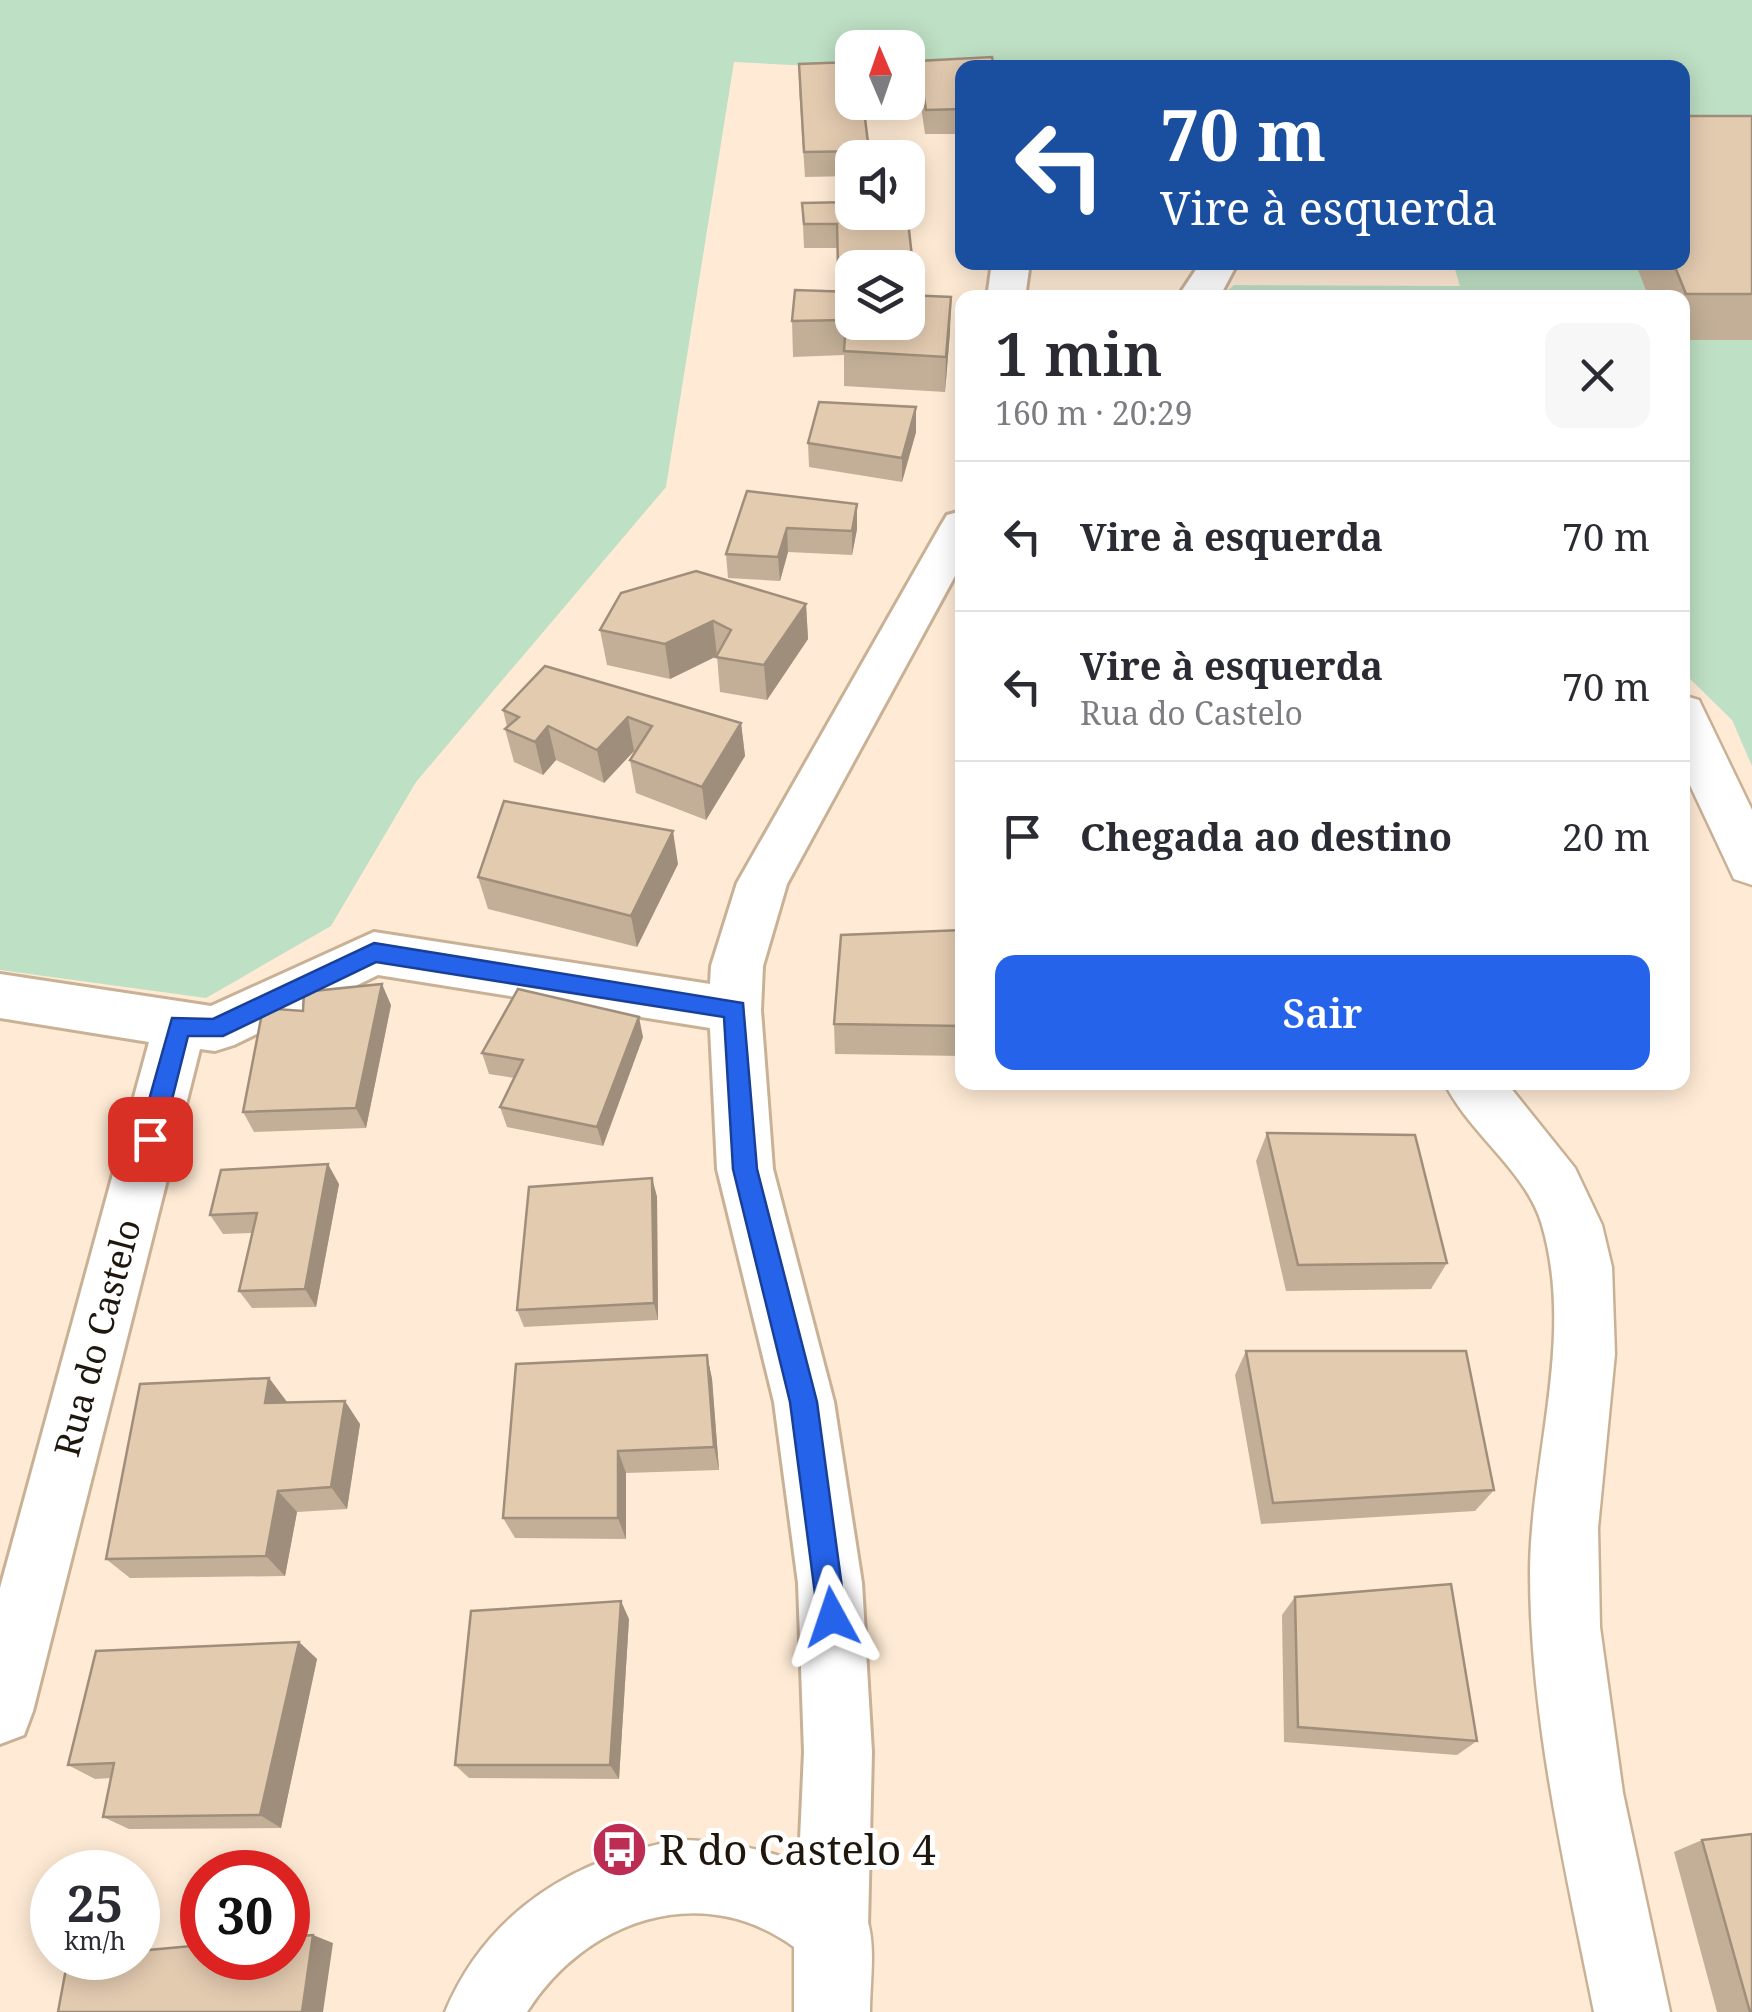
<!DOCTYPE html>
<html lang="pt">
<meta charset="utf-8">
<style>
:root{--surface:#fff;--page:#f7f7f7;--text:#2b2b33;--muted:#7c7c81;--line:#e1e1e2;--accent:#2563eb}
body{margin:0;font-family:"Noto Serif",serif;background:var(--page);color:var(--text);height:100vh;display:flex;flex-direction:column;font-size:38px;white-space:nowrap}
*{box-sizing:border-box;margin:0}
p{font-size:32px;color:var(--muted)}
.icon{flex:none;width:55px;height:55px;fill:none;stroke:currentColor;stroke-width:2;stroke-linecap:round;stroke-linejoin:round}
.map{position:relative;flex:1;overflow:hidden}
.drawer{position:absolute;left:955px;top:290px;width:735px;height:800px;display:flex;flex-direction:column;background:var(--surface);border-radius:20px;box-shadow:0 5px 25px #0003}
.drawer>*{flex:none}
.top-card{position:absolute;left:955px;top:60px;width:735px;height:210px;border-radius:20px;box-shadow:0 5px 25px #0003;background:#1a4fa0;color:#fff;overflow:hidden}
.needle{width:65px;rotate:358deg}
.controls{position:absolute;left:835px;top:30px;display:grid;gap:20px}
.controls a{display:grid;place-items:center;width:90px;height:90px;border-radius:20px;background:var(--surface);box-shadow:0 5px 25px #0003;font-size:50px}
.speed{position:absolute;left:30px;top:1850px;display:flex;gap:20px;font-size:50px;font-weight:700;text-align:center}
.speed>*{display:grid;place-content:center;width:130px;height:130px;border-radius:50%;background:var(--surface);box-shadow:0 5px 25px #0003;line-height:1}
.speed small{font-size:25px;font-weight:400}
.speed .limit{border:15px solid #d22;background:#fff;color:#111}
.pin{position:absolute;display:grid;place-items:center;width:85px;height:85px;color:#fff;margin:-42px;border-radius:20px;box-shadow:0 5px 15px #0006}
.me{position:absolute;width:110px;margin:-55px;rotate:355deg;stroke-linejoin:round;filter:drop-shadow(0 0 8px #0008)}
.turn{display:flex;align-items:center;gap:35px;height:210px;padding:0 40px;font-size:45px}
.turn .icon{width:130px;height:130px;stroke-width:2.5}
.turn b{display:block;font-size:70px;line-height:85px}
.round{display:grid;place-items:center;flex:none;width:105px;height:105px;border-radius:20px;background:var(--page)}
.head{display:flex;align-items:center;justify-content:space-between;height:170px;padding:0 40px}
h1{font-size:60px;font-weight:600;line-height:75px}
.primary-button{display:flex;gap:20px;margin-top:auto;padding:20px 40px}
.primary-button a{flex:1;height:115px;border-radius:20px;background:var(--accent);color:#fff;font-size:40px;font-weight:600;line-height:115px;text-align:center}
ul{padding:0;list-style:none}
li{display:flex;align-items:center;gap:30px;height:150px;padding:0 40px;border-top:2px solid var(--line)}
li div{flex:1}
li b{display:block;font-size:38px}
li em{font-style:normal}
.map>svg:first-child{display:block}
.green{fill:#bee0c4}
.lines{fill:none;stroke-linecap:round;stroke-linejoin:round}
.street-casing{stroke:#c9b196;stroke-width:6}
.secondary-casing{stroke:#c9b196;stroke-width:5}
.street{fill:#fff;fill-rule:evenodd}
.secondary{fill:#fff;fill-rule:evenodd}
.wall{fill:#c3af97}
.shaded-wall{fill:#9f8e7b}
.building{fill:#e3cbb0;stroke:#9f8e7b;stroke-width:2.5}
.route{fill:#2563eb;stroke:#184099;stroke-width:2.5}
.labels{text-anchor:middle;stroke-width:10;stroke-linejoin:round;paint-order:stroke}
.street-label{font-size:35px;fill:#1f170d;stroke:#fff}
.near-poi-label{font-size:42px;fill:#1f170d;stroke:#fff;text-anchor:start}
</style>
<div class="map">
<svg width="1752" height="2012" viewBox="0 0 1752 2012">
<rect width="100%" height="100%" fill="#ffebd5"/>
<polygon class="green" points="0,0 1752,0 1752,766 1732,720 1683,672 1682,298 1220,297 1234,285 1460,286 1453,263 1682,262 1682,68 962,68 962,73 908,70 908,48 852,48 852,68 734,62 666,487 416,782 331,926 206,998 0,970"/>
<g class="lines">
<defs>
<g id="street">
<polygon points="992,262 1030,262 1025,298 987,298"/>
<polygon points="1201,262 1238,262 1219,298 1177,298"/>
<polygon points="962,511 962,563 787,884 763,966 761,1010 773,1169 834,1402 862,1583 872,1752 868,1928 857,1953 832,1964 807,1953 796,1928 804,1752 798,1583 774,1402 717,1169 710,1028 378,975 234,1045 215,1051 200,1049 33,1711 24,1735 0,1744 0,1588 149,1042 0,1018 0,974 211,1006 374,932 710,984 711,966 737,883 941,525 947,515"/>
</g>
<g id="secondary">
<polygon points="1682,695 1699,700 1752,810 1752,885 1734,879 1682,768"/>
<path d="M1444,1082H1506L1575,1168L1602,1225L1612,1267L1615,1354L1598,1528L1600,1627L1623,1793L1670,2012H1594C1565,1867 1530,1720 1530,1571C1531,1456 1575,1338 1542,1225C1526,1170 1469,1134 1444,1082Z"/>
<path d="M682,1840C738,1841 852,1862 869,1926C875,1952 870,1986 870,2012H794V1947C702,1880 586,1919 527,2012H445C487,1911 577,1856 682,1840Z"/>
</g>
</defs>
<use href="#street" class="street-casing"/>
<use href="#secondary" class="secondary-casing"/>
<use href="#street" class="street"/>
<use href="#secondary" class="secondary"/>
</g>
<g class="wall">
<polygon points="918,61 962,68 962,134 925,134 918,85"/>
<polygon points="799,88 869,151 869,158 852,158 852,176 805,177"/>
<polygon points="1752,116 1752,340 1682,340 1682,298 1649,298 1635,262 1682,262"/>
<polygon points="802,203 913,266 912,290 908,290 908,268 852,268 852,291 840,292 950,332 945,392 844,386 844,355 793,357 792,321 839,292 837,248 804,248"/>
<polygon points="916,432 902,482 809,467 808,443"/>
<polygon points="747,491 857,529 852,555 788,552 780,581 728,578 726,554"/>
<polygon points="806,604 808,639 767,700 720,692 717,656 670,679 607,665 600,630"/>
<polygon points="503,710 741,723 745,756 706,820 636,793 630,760 634,751 604,783 556,760 543,775 514,762 505,729 507,727"/>
<polygon points="678,864 637,947 488,909 478,877"/>
<polygon points="962,930 962,1056 835,1054 834,1024"/>
<polygon points="391,1005 366,1128 254,1132 243,1112 303,1011"/>
<polygon points="643,1037 603,1146 507,1127 500,1107 514,1078 489,1074 482,1053"/>
<polygon points="1267,1133 1447,1263 1431,1289 1286,1291 1256,1161"/>
<polygon points="652,1178 657,1197 658,1320 524,1327 517,1310"/>
<polygon points="339,1184 316,1307 252,1308 239,1291 252,1233 223,1234 210,1215"/>
<polygon points="1246,1351 1494,1490 1475,1511 1261,1524 1235,1375"/>
<polygon points="707,1355 712,1379 719,1470 626,1473 626,1539 515,1538 503,1518"/>
<polygon points="269,1378 287,1402 360,1424 347,1509 297,1512 285,1576 130,1578 106,1559"/>
<polygon points="1295,1597 1477,1741 1457,1755 1284,1742 1282,1615"/>
<polygon points="629,1619 619,1779 469,1778 455,1765"/>
<polygon points="299,1642 317,1659 281,1828 129,1829 103,1817 111,1778 95,1779 68,1765"/>
<polygon points="1702,1840 1752,2012 1717,2012 1674,1852"/>
</g>
<g class="shaded-wall">
<polygon points="951,297 950,332 945,392 946,357"/>
<polygon points="916,407 916,432 902,482 902,458"/>
<polygon points="857,504 857,529 852,555 852,531"/>
<polygon points="787,528 788,552 780,581 778,557"/>
<polygon points="806,604 808,639 767,700 764,665"/>
<polygon points="713,621 717,656 670,679 665,644"/>
<polygon points="628,717 634,751 604,783 597,750"/>
<polygon points="741,723 745,756 706,820 702,787"/>
<polygon points="548,726 556,760 543,775 535,742"/>
<polygon points="673,831 678,864 637,947 631,916"/>
<polygon points="382,984 391,1005 366,1128 356,1108"/>
<polygon points="639,1017 643,1037 603,1146 597,1127"/>
<polygon points="328,1164 339,1184 316,1307 305,1289"/>
<polygon points="652,1178 657,1197 658,1320 654,1303"/>
<polygon points="707,1355 712,1379 719,1470 714,1447"/>
<polygon points="269,1378 287,1402 265,1403"/>
<polygon points="345,1401 360,1424 347,1509 331,1487"/>
<polygon points="618,1451 626,1473 626,1539 618,1518"/>
<polygon points="278,1491 297,1512 285,1576 266,1556"/>
<polygon points="621,1601 629,1619 619,1779 610,1765"/>
<polygon points="299,1642 317,1659 281,1828 260,1815"/>
<polygon points="313,1935 333,1943 323,2012 302,2012"/>
</g>
<g class="building">
<polygon points="992,57 994,68 962,68 962,109 926,110 918,61"/>
<polygon points="852,62 852,102 863,102 869,151 804,152 799,64"/>
<polygon points="1682,116 1752,116 1752,294 1686,294 1673,262 1682,262"/>
<polygon points="852,202 852,212 907,212 913,266 838,267 837,224 804,224 802,203"/>
<polygon points="795,290 852,292 852,322 908,322 908,295 951,297 946,357 844,351 846,320 792,321"/>
<polygon points="819,402 916,407 902,458 808,443"/>
<polygon points="747,491 857,504 852,531 787,528 778,557 726,554"/>
<polygon points="696,571 806,604 764,665 716,657 731,630 713,621 665,644 600,630 621,593"/>
<polygon points="545,666 741,723 702,787 630,760 652,726 628,717 597,750 548,726 535,742 505,729 519,717 503,710"/>
<polygon points="504,801 673,831 631,916 478,877"/>
<polygon points="962,930 962,1026 834,1024 841,935"/>
<polygon points="382,984 356,1108 243,1112 263,1008 303,1011 304,992"/>
<polygon points="518,989 639,1017 597,1127 500,1107 523,1060 482,1053"/>
<polygon points="1267,1133 1415,1135 1447,1263 1298,1265"/>
<polygon points="328,1164 305,1289 239,1291 257,1213 210,1215 221,1170"/>
<polygon points="652,1178 654,1303 517,1310 529,1187"/>
<polygon points="1246,1351 1466,1351 1494,1490 1273,1503"/>
<polygon points="707,1355 714,1447 618,1451 618,1518 503,1518 516,1364"/>
<polygon points="269,1378 265,1403 345,1401 331,1487 278,1491 266,1556 106,1559 140,1384"/>
<polygon points="1451,1584 1477,1741 1298,1727 1295,1597"/>
<polygon points="621,1601 610,1765 455,1765 471,1611"/>
<polygon points="299,1642 260,1815 103,1817 114,1763 68,1765 96,1651"/>
<polygon points="1752,1834 1752,2012 1750,2012 1702,1840"/>
<polygon points="313,1935 302,2012 58,2012 68,1958 138,1958 138,1951 202,1945 202,1958 288,1958 288,1937"/>
</g>
<polygon class="route" points="374,943 743,1003 757,1169 817,1402 846,1617 842,1627 832,1631 822,1627 818,1617 790,1402 733,1169 724,1017 376,962 223,1036 188,1036 162,1139 150,1150 141,1147 138,1139 172,1018 213,1019"/>
<defs>
<symbol id="bus-disc" viewBox="-11 -11 22 22"><circle r="9.5" fill="#bd2d53" stroke="#fff"/><path d="M-5-6H5V4H4V6H2V4H-2V6H-4V4H-5ZM-3.5-4V0h7V-4ZM-3.5 1.2v1.5H-2V1.2ZM2 1.2v1.5H3.5V1.2Z" fill="#fff"/></symbol>
</defs>
<g fill-rule="evenodd">
<use href="#bus-disc" x="588" y="1818" width="63" height="63"/>
</g>
<g class="labels">
<g class="street-label">
<text transform="translate(98 1338) rotate(-75)" y="12">Rua do Castelo</text>
</g>
<g class="near-poi-label">
<text x="659" y="1865">R do Castelo 4</text>
</g>
</g>
</svg>
<div class="controls">
<a><svg class="needle" viewBox="-14 -14 28 28"><path d="M0-13l5 13h-10z" fill="#e53935"/><path d="M0 13l5-13h-10z" fill="#7c7c81"/></svg></a>
<a><svg class="icon" aria-label="sound" viewBox="0 0 24 24"><path d="M4 9h4l5-4v14l-5-4H4zM17 9q2 3 0 6"/></svg></a>
<a><svg class="icon" aria-label="layers" viewBox="0 0 24 24"><path d="M12 4l9 5-9 5-9-5zM3 14l9 5 9-5"/></svg></a>
</div>
<div class="speed"><div>25<small>km/h</small></div><div class="limit">30</div></div>
<div class="pin" style="left:150px;top:1139px;background:#d93025"><svg class="icon" aria-label="arrive" viewBox="0 0 24 24"><path d="M6 21V4h12l-3 4 3 4H6"/></svg></div>
<svg class="me" style="left:832px;top:1617px" viewBox="-20 -20 40 40"><path d="M0-17L14 15 0 8-14 15z" fill="#2563eb" stroke="#fff" stroke-width="4"/></svg>
<div class="top-card">
<div class="turn"><svg class="icon" aria-label="left" viewBox="0 0 24 24"><path d="M17 20v-9H6M10 6l-5 5 5 5"/></svg><div><b>70 m</b>Vire à esquerda</div></div>
</div>
<section class="drawer">
<div class="head"><div><h1>1 min</h1><p>160 m · 20:29</p></div><a class="round"><svg class="icon" aria-label="close" viewBox="0 0 24 24"><path d="M6 6l12 12M18 6L6 18"/></svg></a></div>
<ul>
<li><svg class="icon" aria-label="left" viewBox="0 0 24 24"><path d="M17 20v-9H6M10 6l-5 5 5 5"/></svg><div><b>Vire à esquerda</b></div><em>70 m</em></li>
<li><svg class="icon" aria-label="left" viewBox="0 0 24 24"><path d="M17 20v-9H6M10 6l-5 5 5 5"/></svg><div><b>Vire à esquerda</b><p>Rua do Castelo</p></div><em>70 m</em></li>
<li><svg class="icon" aria-label="arrive" viewBox="0 0 24 24"><path d="M6 21V4h12l-3 4 3 4H6"/></svg><div><b>Chegada ao destino</b></div><em>20 m</em></li>
</ul>
<div class="primary-button"><a>Sair</a></div>
</section>
</div>
